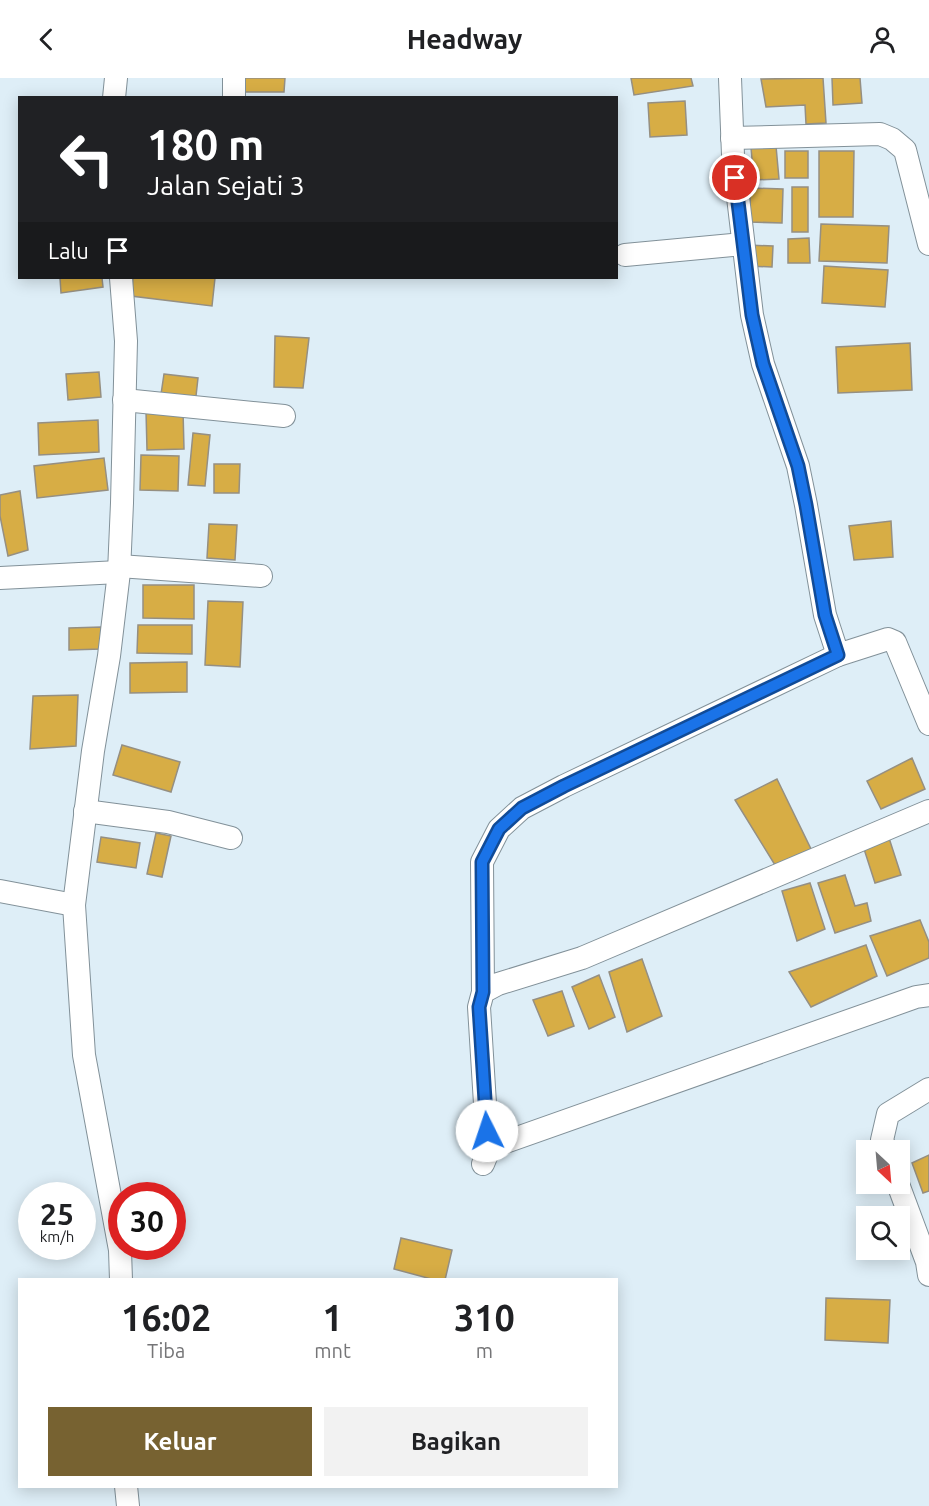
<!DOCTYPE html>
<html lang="id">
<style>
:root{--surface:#fff;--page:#f2f2f2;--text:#202124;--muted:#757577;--accent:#776231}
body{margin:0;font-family:Ubuntu,sans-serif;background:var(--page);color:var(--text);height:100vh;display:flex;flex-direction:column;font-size:22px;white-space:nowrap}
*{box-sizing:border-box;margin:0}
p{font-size:20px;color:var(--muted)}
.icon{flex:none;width:33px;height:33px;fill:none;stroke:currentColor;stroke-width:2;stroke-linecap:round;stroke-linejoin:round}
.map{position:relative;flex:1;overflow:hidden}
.details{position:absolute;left:18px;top:1200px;width:600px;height:210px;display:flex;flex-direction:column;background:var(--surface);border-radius:0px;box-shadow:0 3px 15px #0003}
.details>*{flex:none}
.banner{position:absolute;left:18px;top:18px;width:600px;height:183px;border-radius:0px;box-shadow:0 3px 15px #0003;background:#202124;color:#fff;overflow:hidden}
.needle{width:39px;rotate:154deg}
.buttons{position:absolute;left:856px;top:1062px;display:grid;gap:12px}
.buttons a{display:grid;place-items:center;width:54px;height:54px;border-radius:0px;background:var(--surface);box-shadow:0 3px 15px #0003;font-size:30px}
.speed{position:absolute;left:18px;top:1104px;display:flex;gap:12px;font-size:30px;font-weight:700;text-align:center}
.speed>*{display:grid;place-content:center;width:78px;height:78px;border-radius:50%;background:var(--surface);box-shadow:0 3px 15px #0003;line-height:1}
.speed small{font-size:15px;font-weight:400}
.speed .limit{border:9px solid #d22;background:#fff;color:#111}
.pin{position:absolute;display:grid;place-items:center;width:51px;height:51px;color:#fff;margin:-26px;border:3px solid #fff;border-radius:50%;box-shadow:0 2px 6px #0007}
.me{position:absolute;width:66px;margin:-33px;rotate:356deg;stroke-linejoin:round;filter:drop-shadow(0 0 4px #0008)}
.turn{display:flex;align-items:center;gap:21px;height:126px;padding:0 30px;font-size:27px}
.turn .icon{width:78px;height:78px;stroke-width:2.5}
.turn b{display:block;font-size:42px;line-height:51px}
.then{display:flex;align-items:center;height:57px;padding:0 30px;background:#0003;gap:12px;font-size:22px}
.eta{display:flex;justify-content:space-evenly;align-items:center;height:102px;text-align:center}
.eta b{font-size:36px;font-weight:700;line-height:42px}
.button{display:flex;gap:12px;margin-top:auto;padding:12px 30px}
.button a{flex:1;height:69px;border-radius:0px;background:var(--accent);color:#fff;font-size:24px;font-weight:700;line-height:69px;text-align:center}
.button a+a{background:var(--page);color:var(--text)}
header{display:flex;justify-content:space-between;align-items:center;height:78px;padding:0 30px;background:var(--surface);font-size:27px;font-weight:700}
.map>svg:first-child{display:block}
.building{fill:#d7ad45;stroke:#958f82;stroke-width:1.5}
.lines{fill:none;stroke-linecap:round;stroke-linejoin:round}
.street-casing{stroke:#829199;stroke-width:24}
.street{stroke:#fff;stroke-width:22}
.route-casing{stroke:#114b97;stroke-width:15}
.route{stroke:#1a73e8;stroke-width:10}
</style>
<header><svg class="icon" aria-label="back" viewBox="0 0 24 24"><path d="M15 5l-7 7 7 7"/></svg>Headway<svg class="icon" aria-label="person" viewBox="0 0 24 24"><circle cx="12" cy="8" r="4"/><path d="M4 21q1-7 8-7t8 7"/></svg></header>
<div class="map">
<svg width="929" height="1428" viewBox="0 0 929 1428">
<rect width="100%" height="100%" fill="#deeef7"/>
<g class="building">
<polygon points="243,0 285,0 284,14 243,14"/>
<polygon points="631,0 691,0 693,8 634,17"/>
<polygon points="823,0 826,45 806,46 805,27 766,29 761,1"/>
<polygon points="832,0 860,0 862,25 833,27"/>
<polygon points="685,23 687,57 650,59 648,25"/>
<polygon points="776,68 779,101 754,102 751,70"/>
<rect x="785" y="73" width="23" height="27"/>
<polygon points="819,73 854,73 853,139 819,139"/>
<rect x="792" y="109" width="16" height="45"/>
<polygon points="750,110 783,111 782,145 750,144"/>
<polygon points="821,146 889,148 887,185 819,183"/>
<polygon points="809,160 810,185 788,185 788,161"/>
<polygon points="747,167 773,168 772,189 747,188"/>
<polygon points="824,188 888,192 885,229 822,225"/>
<polygon points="60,200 102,200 103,209 61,215"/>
<polygon points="133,200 215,200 212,228 131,218"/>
<polygon points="275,258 309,260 303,310 274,309"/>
<polygon points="910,265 912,312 838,315 836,269"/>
<polygon points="99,294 101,319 68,322 66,296"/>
<polygon points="164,296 198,300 195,327 160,323"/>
<polygon points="183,332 184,371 147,372 146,333"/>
<polygon points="98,342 99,374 39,377 38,345"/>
<polygon points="193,355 210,357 205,408 188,407"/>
<polygon points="141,377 179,378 178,413 140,412"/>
<polygon points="104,380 108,412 37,420 34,388"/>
<polygon points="214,386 240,386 239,415 214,415"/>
<polygon points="20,413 28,472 8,478 0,438 0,417"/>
<polygon points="891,443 893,479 854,482 849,448"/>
<polygon points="209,446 237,447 235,482 207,480"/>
<polygon points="143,507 194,507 194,541 143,540"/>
<polygon points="208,523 243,524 240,589 205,587"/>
<polygon points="138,547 192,547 192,576 137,575"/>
<polygon points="101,549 101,571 69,572 69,550"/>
<polygon points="187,584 187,614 130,615 130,585"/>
<polygon points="78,617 76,668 30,671 33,618"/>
<polygon points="122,667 180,684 171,714 113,697"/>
<polygon points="912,680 925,711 881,731 867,703"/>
<polygon points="777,701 811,771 775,787 735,722"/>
<polygon points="156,755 171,758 162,799 147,796"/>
<polygon points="101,759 140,765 136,790 97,784"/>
<polygon points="889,760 901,797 875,805 864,771"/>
<polygon points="845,797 855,828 867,825 871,843 835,855 818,805"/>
<polygon points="810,805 825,851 797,863 782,813"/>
<polygon points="920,842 929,864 929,880 887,898 870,858"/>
<polygon points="866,867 877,898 811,929 789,894"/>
<polygon points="642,881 662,938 627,954 609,894"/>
<polygon points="599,897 615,939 589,951 572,909"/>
<polygon points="562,913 574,948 548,958 533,922"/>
<polygon points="929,1077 929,1113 923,1115 912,1085"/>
<polygon points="401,1160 452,1172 445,1202 435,1202 394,1191"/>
<polygon points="826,1220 890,1222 888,1265 825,1262"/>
</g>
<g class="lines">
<defs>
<g id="street">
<polyline points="730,0 733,77 752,237 763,286 798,388 806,427 825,537 838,577 888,561 895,564 929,646"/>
<polyline points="114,20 116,0"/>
<polyline points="234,20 234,0"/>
<polyline points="732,60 880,56 892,61 905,72 929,166"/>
<polyline points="625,177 743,166"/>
<polyline points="124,322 284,338"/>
<polyline points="119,488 261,498"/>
<polyline points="0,500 119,494"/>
<polyline points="85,733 168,744 231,760"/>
<polyline points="0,813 74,827"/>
<polyline points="483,914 482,784 499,751 522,730 564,708 838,577"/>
<polyline points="886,1072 882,1062 888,1036 929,1011"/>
<polyline points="488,1074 479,929 483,914 498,906 582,880 929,733"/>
<polyline points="483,1086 488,1074 497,1067 916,919 929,917"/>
<polyline points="898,1106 927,1184 929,1197"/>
<polyline points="121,1202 120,1172 84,977 74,827 93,673 109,578 119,494 122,425 126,263 121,200"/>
<polyline points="126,1408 128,1428"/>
</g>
</defs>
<use href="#street" class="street-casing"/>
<use href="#street" class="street"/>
</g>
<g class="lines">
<defs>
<polyline id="route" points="487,1053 479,929 483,914 482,784 499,751 522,730 564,708 838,577 825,537 806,427 798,388 763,286 752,237 735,100"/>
</defs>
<use href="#route" class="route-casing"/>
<use href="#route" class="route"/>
</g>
</svg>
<div class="buttons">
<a><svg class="needle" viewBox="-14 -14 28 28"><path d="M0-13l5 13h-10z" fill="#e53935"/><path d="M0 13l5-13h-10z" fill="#757577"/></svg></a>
<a><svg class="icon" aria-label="search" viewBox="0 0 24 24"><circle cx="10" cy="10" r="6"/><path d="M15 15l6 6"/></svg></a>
</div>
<div class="speed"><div>25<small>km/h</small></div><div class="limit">30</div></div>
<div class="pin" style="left:735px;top:100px;background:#d93025"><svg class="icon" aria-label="arrive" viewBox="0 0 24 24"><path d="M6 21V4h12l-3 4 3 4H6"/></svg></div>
<svg class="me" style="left:487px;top:1053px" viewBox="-20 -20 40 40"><circle r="19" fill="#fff"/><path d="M0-13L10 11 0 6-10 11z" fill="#1a73e8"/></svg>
<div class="banner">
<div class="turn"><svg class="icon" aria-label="left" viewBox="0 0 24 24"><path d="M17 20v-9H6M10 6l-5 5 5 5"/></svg><div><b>180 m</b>Jalan Sejati 3</div></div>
<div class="then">Lalu<svg class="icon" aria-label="arrive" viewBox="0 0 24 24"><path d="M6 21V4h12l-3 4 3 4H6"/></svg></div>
</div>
<section class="details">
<div class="eta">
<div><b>16:02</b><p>Tiba</p></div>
<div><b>1</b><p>mnt</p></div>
<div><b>310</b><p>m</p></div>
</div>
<div class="button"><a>Keluar</a><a>Bagikan</a></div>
</section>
</div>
